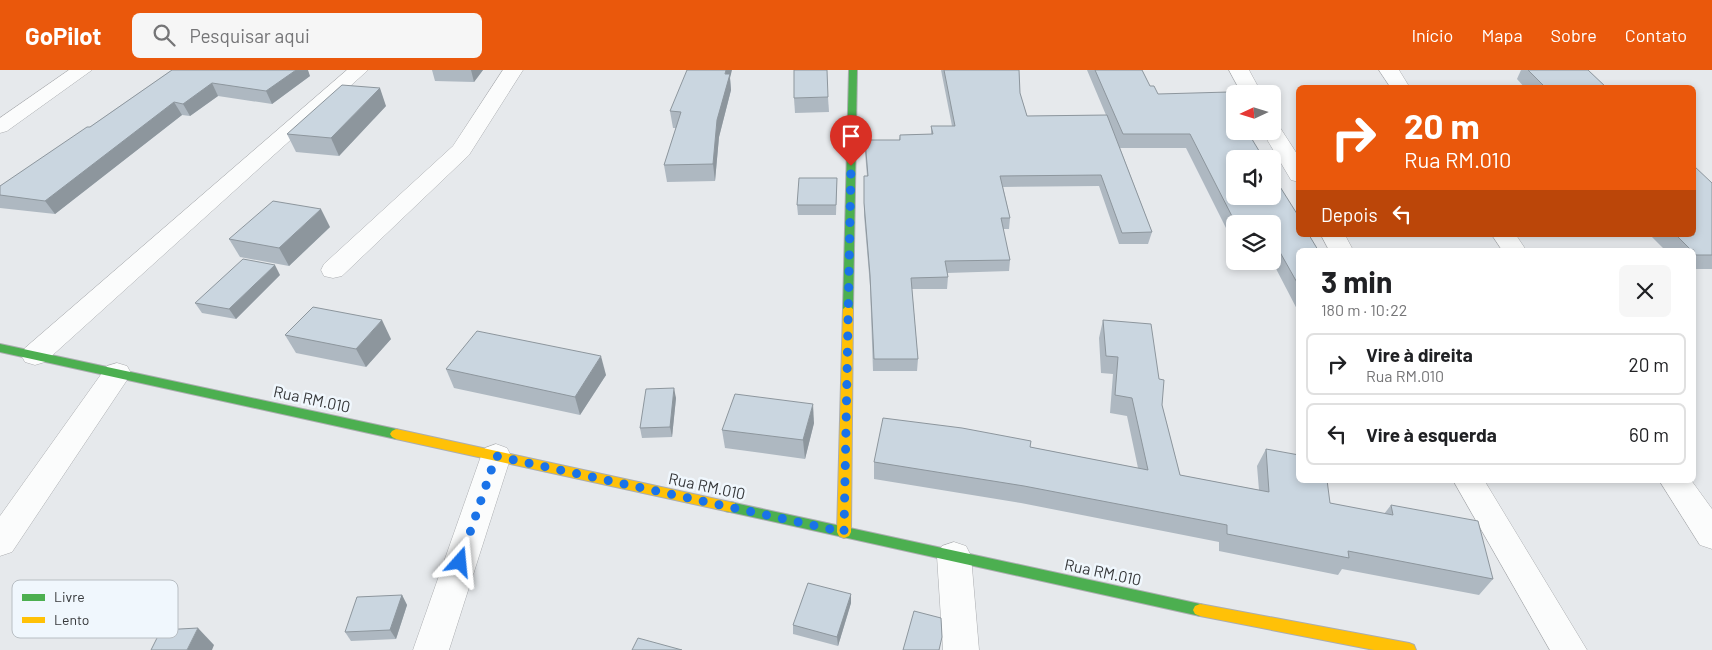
<!DOCTYPE html>
<html lang="pt">
<meta charset="utf-8">
<style>
:root{--surface:#fff;--page:#f6f6f6;--text:#202124;--muted:#757577;--line:#e0e0e0;--accent:#ea580c}
body{margin:0;font-family:Barlow,sans-serif;background:var(--page);color:var(--text);height:100vh;display:flex;flex-direction:column;font-size:19px;white-space:nowrap}
*{box-sizing:border-box;margin:0}
p{font-size:16px;color:var(--muted)}
.icon{flex:none;width:28px;height:28px;fill:none;stroke:currentColor;stroke-width:2;stroke-linecap:round;stroke-linejoin:round}
.map{position:relative;flex:1;overflow:hidden}
.panel{position:absolute;left:1296px;top:178px;width:400px;height:235px;display:flex;flex-direction:column;background:var(--surface);border-radius:8px;box-shadow:0 2px 8px #0003}
.panel>*{flex:none}
.guide{position:absolute;left:1296px;top:15px;width:400px;height:152px;border-radius:8px;box-shadow:0 2px 8px #0003;background:#ea580c;color:#fff;overflow:hidden}
.needle{width:32px;rotate:266deg}
.buttons{position:absolute;left:1226px;top:15px;display:grid;gap:10px}
.buttons a{display:grid;place-items:center;width:55px;height:55px;border-radius:8px;background:var(--surface);box-shadow:0 2px 8px #0003;font-size:25px}
.pin{position:absolute;display:grid;place-items:center;width:42px;height:42px;color:#fff;margin:-51px -21px;border-radius:50% 50% 50% 0;rotate:-45deg;box-shadow:0 0 5px #0007}
.pin .icon{rotate:45deg}
.me{position:absolute;width:55px;margin:-28px;rotate:18deg;stroke-linejoin:round;filter:drop-shadow(0 0 4px #0008)}
.turn{display:flex;align-items:center;gap:18px;height:105px;padding:0 25px;font-size:22px}
.turn .icon{width:65px;height:65px;stroke-width:2.5}
.turn b{display:block;font-size:35px;line-height:42px}
.then{display:flex;align-items:center;height:48px;padding:0 25px;background:#0003;gap:10px;font-size:19px}
.round{display:grid;place-items:center;flex:none;width:52px;height:52px;border-radius:8px;background:var(--page)}
.headline{display:flex;align-items:center;justify-content:space-between;height:85px;padding:0 25px}
h1{font-size:30px;font-weight:700;line-height:38px}
ul{padding:0;list-style:none}
li{display:flex;align-items:center;gap:15px;height:62px;margin:0 10px 8px;padding:0 15px;border:2px solid var(--line);border-radius:8px}
li div{flex:1}
li b{display:block;font-size:19px}
li em{font-style:normal}
header{display:flex;align-items:center;gap:30px;box-sizing:border-box;height:70px;padding:0 25px;background:var(--accent);color:#fff}
header strong{font-size:24px}
nav{display:flex;gap:28px;margin-inline-start:auto;font-size:18px}
.search{width:350px;height:45px;background:var(--page);display:flex;align-items:center;gap:12px;box-sizing:border-box;padding:0 18px;border-radius:8px;color:var(--muted);font-size:19px}
.map>svg:first-child{display:block}
.lines{fill:none;stroke-linecap:round;stroke-linejoin:round}
.street-casing{stroke:#abadb0;stroke-width:1}
.fast-casing{stroke:#abadb0;stroke-width:2}
.slow-casing{stroke:#abadb0;stroke-width:2}
.street{fill:#fbfcfc;fill-rule:evenodd}
.fast{fill:#4caf50;fill-rule:evenodd}
.slow{fill:#ffc107;fill-rule:evenodd}
.wall{fill:#aeb8c1}
.shaded-wall{fill:#8d969d}
.building{fill:#cad6e0;stroke:#8d969d}
.route{stroke:#1a73e8;stroke-width:9;stroke-dasharray:0 16.2}
.labels{text-anchor:middle;stroke-width:5;stroke-linejoin:round;paint-order:stroke}
.street-label{font-size:16px;fill:#37393b;stroke:#f0f7fd}
.key{fill:#f0f7fd;stroke:#b8bec3;stroke-width:1}
.key-label{font-size:14px;fill:#37393b}
</style>
<header>
<strong>GoPilot</strong>
<div class="search"><svg class="icon" aria-label="search" viewBox="0 0 24 24"><circle cx="10" cy="10" r="6"/><path d="M15 15l6 6"/></svg>Pesquisar aqui</div>
<nav><a>Início</a><a>Mapa</a><a>Sobre</a><a>Contato</a></nav>
</header>
<div class="map">
<svg width="1712" height="580" viewBox="0 0 1712 580">
<rect width="100%" height="100%" fill="#e6e9ec"/>
<g class="lines">
<defs>
<g id="street">
<polygon points="69,0 92,0 7,61 0,63 0,48"/>
<polygon points="347,0 368,0 45,292 35,295 25,292 21,285 25,278"/>
<polygon points="503,0 523,0 469,85 342,206 333,208 324,206 321,200 324,194 453,76"/>
<polygon points="1229,0 1249,0 1262,24 1242,24"/>
<polygon points="1379,0 1399,0 1410,18 1391,18"/>
<polygon points="1272,54 1279,56 1299,87 1299,112 1291,110 1262,61 1272,61"/>
<polygon points="1321,165 1345,165 1353,180 1329,180"/>
<polygon points="1492,165 1516,165 1526,180 1502,180"/>
<polygon points="117,293 127,296 131,303 127,310 12,482 0,486 0,446 107,296"/>
<polygon points="496,374 507,378 511,386 449,580 413,580 481,386 485,378"/>
<polygon points="1453,410 1484,410 1587,580 1550,580"/>
<polygon points="1659,410 1691,410 1712,439 1712,479 1700,475"/>
<polygon points="954,472 966,476 971,486 979,580 943,580 937,486 942,476"/>
</g>
<g id="fast">
<polygon points="849,0 857,0 853,239 848,243 843,239"/>
<polygon points="0,274 396,359 400,361 402,364 400,367 396,369 0,282"/>
<polygon points="730,432 1200,534 1205,536 1207,540 1205,544 1200,546 730,442 725,441 724,437 725,433"/>
</g>
<g id="slow">
<polygon points="848,235 853,239 851,462 849,466 844,468 839,466 837,462 843,239"/>
<polygon points="396,359 730,432 735,433 736,437 735,441 730,442 396,369 392,367 390,364 392,361"/>
<polygon points="1200,534 1409,573 1414,575 1416,580 1374,580 1200,546 1195,544 1193,540 1195,536"/>
</g>
</defs>
<use href="#street" class="street-casing"/>
<use href="#fast" class="fast-casing"/>
<use href="#slow" class="slow-casing"/>
<use href="#street" class="street"/>
<use href="#fast" class="fast"/>
<use href="#slow" class="slow"/>
</g>
<g class="wall">
<polygon points="172,0 310,6 272,34 218,26 190,46 182,45 55,144 0,138 0,116 90,57"/>
<polygon points="432,0 483,0 474,12 435,11"/>
<polygon points="941,0 1019,0 1020,23 1027,46 1106,45 1087,0 1142,0 1150,16 1158,24 1235,61 1299,180 1299,243 1272,191 1272,154 1235,154 1235,172 1233,172 1186,78 1120,78 1152,162 1148,174 1119,174 1099,116 1003,117 1010,148 1009,159 1003,159 1010,190 1009,201 947,203 948,207 947,219 912,219 918,289 917,301 873,301 870,216 864,145 864,106 867,106 865,82 865,70 899,70 900,65 931,64 931,56 952,56"/>
<polygon points="1521,0 1588,0 1607,18 1525,18 1517,9"/>
<polygon points="730,8 731,20 719,67 715,111 667,112 664,95 676,58 673,58 670,41"/>
<polygon points="828,27 829,42 795,43 794,28"/>
<polygon points="386,36 339,86 296,82 287,64"/>
<polygon points="837,108 836,145 798,145 797,135"/>
<polygon points="1712,113 1712,199 1694,199 1694,180 1665,180 1650,165 1694,165"/>
<polygon points="330,157 289,196 240,187 229,169"/>
<polygon points="280,205 236,249 202,243 195,233"/>
<polygon points="1103,250 1162,335 1180,405 1259,420 1257,396 1266,379 1330,433 1384,444 1391,435 1493,509 1479,525 1342,499 1338,505 1219,481 1219,472 1021,433 874,409 874,392 1030,377 1138,398 1127,346 1110,343 1113,304 1101,303 1099,268"/>
<polygon points="285,265 391,269 366,297 296,283"/>
<polygon points="446,299 606,305 580,345 454,318"/>
<polygon points="676,328 672,367 642,368 640,358"/>
<polygon points="814,353 805,389 725,378 722,360"/>
<polygon points="851,524 851,533 838,576 793,564 793,555"/>
<polygon points="402,525 407,535 396,569 351,571 345,562"/>
</g>
<g class="shaded-wall">
<polygon points="296,0 308,0 310,6 272,34 266,21"/>
<polygon points="471,0 483,0 474,12"/>
<polygon points="726,0 732,0 730,8 731,20 719,67 715,111 713,94 717,50"/>
<polygon points="212,13 218,26 190,46 183,34"/>
<polygon points="380,18 386,36 339,86 331,68"/>
<polygon points="174,32 182,45 55,144 45,131"/>
<polygon points="321,139 330,157 289,196 279,178"/>
<polygon points="275,195 280,205 236,249 229,239"/>
<polygon points="382,250 391,269 366,297 356,279"/>
<polygon points="601,286 606,305 580,345 575,327"/>
<polygon points="674,318 676,328 672,367 670,357"/>
<polygon points="813,334 814,353 805,389 803,370"/>
<polygon points="851,524 851,533 838,576 837,567"/>
<polygon points="402,525 407,535 396,569 390,560"/>
<polygon points="198,558 214,575 212,580 187,580"/>
</g>
<g class="building">
<polygon points="172,0 296,0 266,21 212,13 183,34 174,32 45,131 0,125 0,116 87,57 90,57"/>
<polygon points="687,0 726,0 725,4 730,4 717,50 713,94 664,95 681,42 670,41"/>
<polygon points="794,0 827,0 828,27 794,28"/>
<polygon points="944,0 1019,0 1020,23 1027,46 1107,45 1152,162 1122,163 1101,105 1000,106 1010,148 1001,148 1010,190 945,191 948,207 911,208 918,289 874,289 870,205 864,133 864,106 868,106 865,70 900,70 900,65 933,64 931,56 955,56"/>
<polygon points="1095,0 1142,0 1150,16 1154,16 1158,24 1229,22 1235,33 1235,61 1247,61 1264,89 1235,89 1235,126 1272,126 1272,104 1299,147 1299,165 1309,165 1318,180 1299,180 1299,216 1272,168 1272,154 1236,154 1190,64 1123,64"/>
<polygon points="1528,0 1588,0 1607,18 1531,18 1530,17 1545,17"/>
<polygon points="342,15 380,18 331,68 287,64"/>
<polygon points="1694,96 1712,113 1712,185 1696,185 1694,182 1694,180 1691,180 1676,165 1694,165"/>
<polygon points="799,108 837,108 836,135 797,135"/>
<polygon points="273,131 321,139 279,178 229,169"/>
<polygon points="243,189 275,195 229,239 195,233"/>
<polygon points="313,237 382,250 356,279 285,265"/>
<polygon points="1103,250 1151,254 1159,309 1164,310 1162,335 1180,405 1269,422 1266,379 1299,385 1299,410 1327,410 1330,433 1393,445 1391,435 1478,451 1493,509 1348,481 1349,488 1227,464 1227,455 1024,416 874,392 883,348 962,358 1031,371 1030,377 1148,400 1132,328 1115,325 1118,287 1106,286"/>
<polygon points="477,261 601,286 575,327 446,299"/>
<polygon points="674,318 670,357 640,358 646,319"/>
<polygon points="735,324 813,334 803,370 722,360"/>
<polygon points="808,513 851,524 837,567 793,555"/>
<polygon points="402,525 390,560 345,562 357,527"/>
<polygon points="914,541 941,548 942,567 939,580 903,580"/>
<polygon points="198,558 187,580 151,580 161,560"/>
<polygon points="638,568 682,580 632,580"/>
</g>
<g class="lines">
<polyline class="route" points="460,492 496,386 844,462 851,96"/>
</g>
<g class="labels">
<g class="street-label">
<text transform="translate(312 329) rotate(12)" y="6">Rua RM.010</text>
<text transform="translate(707 416) rotate(12)" y="6">Rua RM.010</text>
<text transform="translate(1103 502) rotate(12)" y="6">Rua RM.010</text>
</g>
</g>
<rect x="12" y="510" width="166" height="58" rx="8" class="key"/>
<rect x="22" y="524" width="23" height="7" fill="#4caf50"/>
<rect x="22" y="547" width="23" height="6" fill="#ffc107"/>
<g class="key-label">
<text x="54" y="532">Livre</text>
<text x="54" y="555">Lento</text>
</g>
</svg>
<div class="buttons">
<a><svg class="needle" viewBox="-14 -14 28 28"><path d="M0-13l5 13h-10z" fill="#e53935"/><path d="M0 13l5-13h-10z" fill="#757577"/></svg></a>
<a><svg class="icon" aria-label="sound" viewBox="0 0 24 24"><path d="M4 9h4l5-4v14l-5-4H4zM17 9q2 3 0 6"/></svg></a>
<a><svg class="icon" aria-label="layers" viewBox="0 0 24 24"><path d="M12 4l9 5-9 5-9-5zM3 14l9 5 9-5"/></svg></a>
</div>
<div class="pin" style="left:851px;top:96px;background:#d93025"><svg class="icon" aria-label="arrive" viewBox="0 0 24 24"><path d="M6 21V4h12l-3 4 3 4H6"/></svg></div>
<svg class="me" style="left:460px;top:492px" viewBox="-20 -20 40 40"><path d="M0-17L14 15 0 8-14 15z" fill="#1a73e8" stroke="#fff" stroke-width="4"/></svg>
<div class="guide">
<div class="turn"><svg class="icon" aria-label="right" viewBox="0 0 24 24"><path d="M7 20v-9h11M14 6l5 5-5 5"/></svg><div><b>20 m</b>Rua RM.010</div></div>
<div class="then">Depois<svg class="icon" aria-label="left" viewBox="0 0 24 24"><path d="M17 20v-9H6M10 6l-5 5 5 5"/></svg></div>
</div>
<section class="panel">
<div class="headline"><div><h1>3 min</h1><p>180 m · 10:22</p></div><a class="round"><svg class="icon" aria-label="close" viewBox="0 0 24 24"><path d="M6 6l12 12M18 6L6 18"/></svg></a></div>
<ul>
<li><svg class="icon" aria-label="right" viewBox="0 0 24 24"><path d="M7 20v-9h11M14 6l5 5-5 5"/></svg><div><b>Vire à direita</b><p>Rua RM.010</p></div><em>20 m</em></li>
<li><svg class="icon" aria-label="left" viewBox="0 0 24 24"><path d="M17 20v-9H6M10 6l-5 5 5 5"/></svg><div><b>Vire à esquerda</b></div><em>60 m</em></li>
</ul>
</section>
</div>
